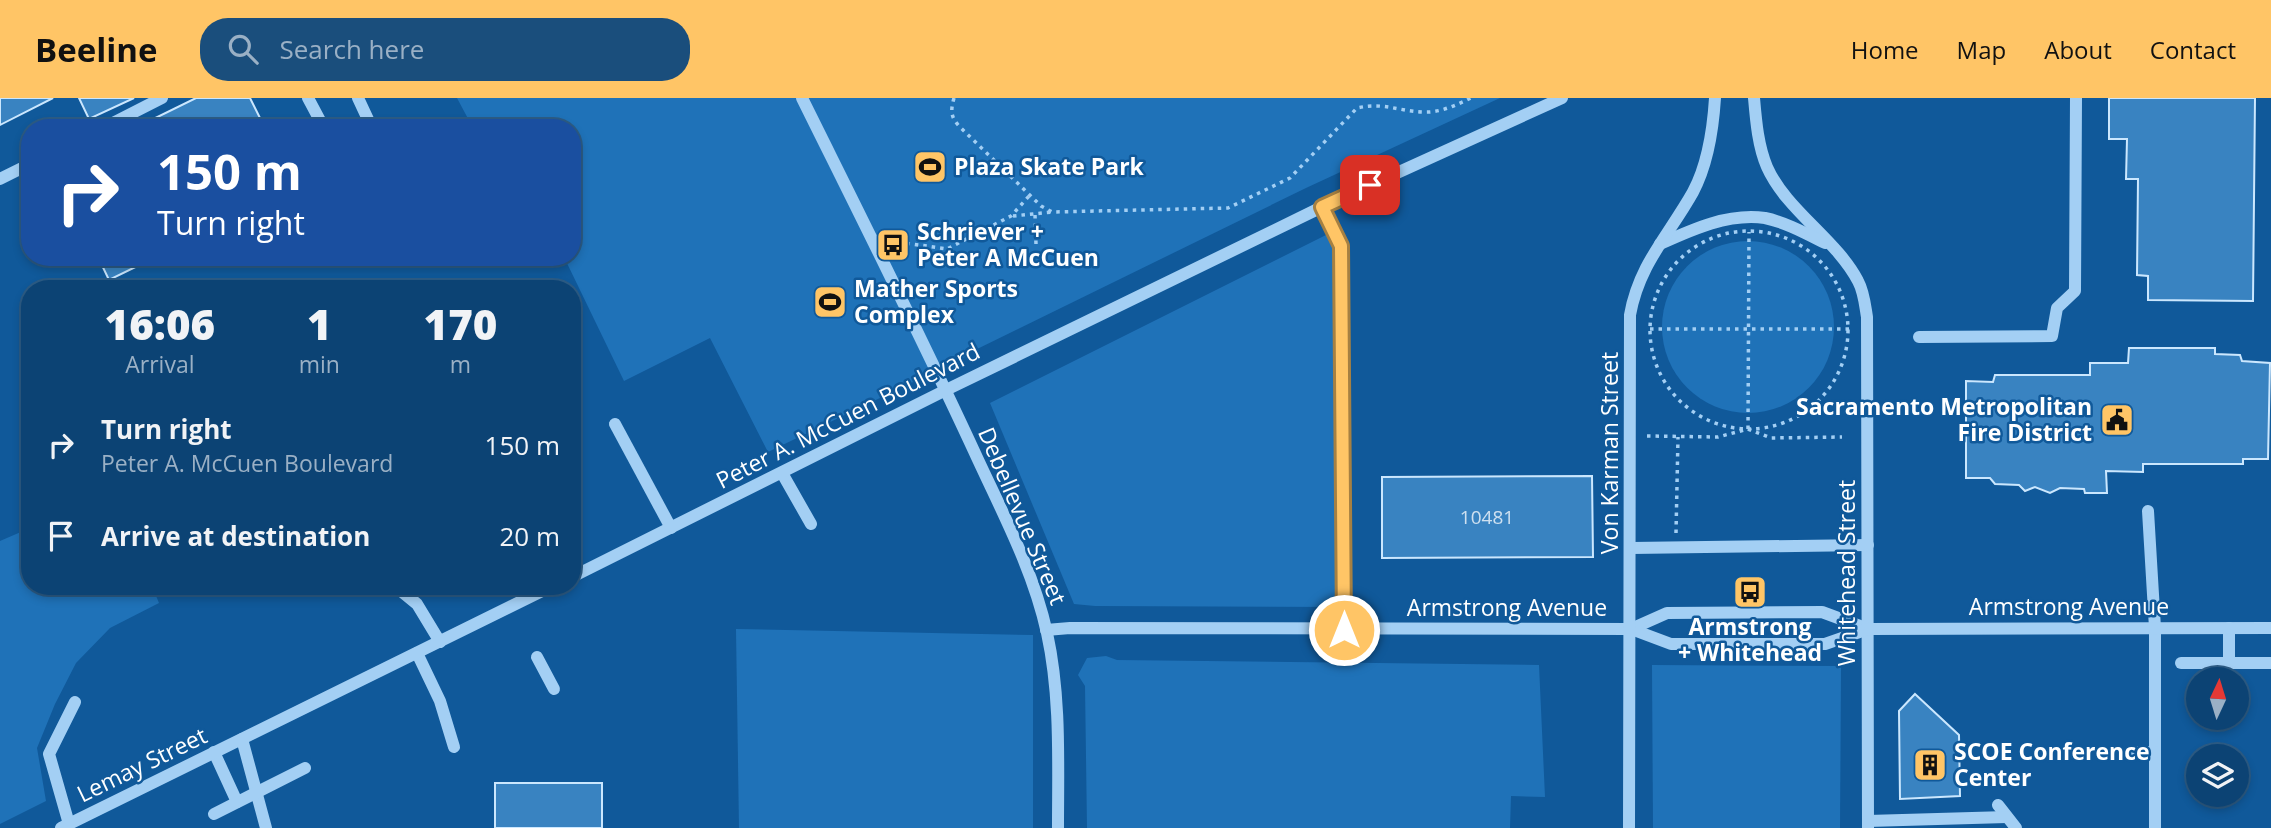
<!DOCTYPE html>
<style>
:root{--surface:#0c4374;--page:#1a4e7c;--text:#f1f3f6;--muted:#9ab0c5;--line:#2c5c86;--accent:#ffc566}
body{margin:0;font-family:"Open Sans",sans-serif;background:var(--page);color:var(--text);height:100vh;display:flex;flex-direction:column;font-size:26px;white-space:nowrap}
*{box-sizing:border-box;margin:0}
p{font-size:23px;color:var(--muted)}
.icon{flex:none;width:38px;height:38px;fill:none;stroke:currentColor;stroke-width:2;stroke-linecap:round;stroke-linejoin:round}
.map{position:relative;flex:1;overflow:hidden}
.drawer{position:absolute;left:21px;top:182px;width:560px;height:315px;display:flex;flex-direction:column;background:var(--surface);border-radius:28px;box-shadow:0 4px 10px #0003,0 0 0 2px var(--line)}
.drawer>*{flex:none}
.hud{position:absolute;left:21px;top:21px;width:560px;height:147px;border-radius:28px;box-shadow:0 4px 10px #0003,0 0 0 2px var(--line);background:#1a4fa0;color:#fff;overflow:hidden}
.needle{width:46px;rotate:4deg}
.fabs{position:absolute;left:2186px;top:569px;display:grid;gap:14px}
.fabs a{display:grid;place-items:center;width:63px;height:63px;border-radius:50%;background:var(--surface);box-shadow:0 4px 10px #0003,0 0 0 2px var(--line);font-size:35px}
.pin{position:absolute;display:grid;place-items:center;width:60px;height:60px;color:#fff;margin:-30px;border-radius:14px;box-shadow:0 4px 10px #0006}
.me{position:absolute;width:77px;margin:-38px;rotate:0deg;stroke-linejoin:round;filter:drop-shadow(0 0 5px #0008)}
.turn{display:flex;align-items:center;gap:24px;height:147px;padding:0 21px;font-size:32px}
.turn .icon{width:91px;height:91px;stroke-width:2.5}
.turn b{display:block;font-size:49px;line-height:60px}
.eta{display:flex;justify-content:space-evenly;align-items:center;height:119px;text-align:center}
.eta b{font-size:42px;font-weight:800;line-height:49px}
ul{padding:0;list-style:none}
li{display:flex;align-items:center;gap:21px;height:91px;padding:0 21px}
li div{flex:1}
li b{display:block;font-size:26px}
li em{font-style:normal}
header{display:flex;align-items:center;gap:42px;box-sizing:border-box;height:98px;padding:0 35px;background:var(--accent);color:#111}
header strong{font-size:33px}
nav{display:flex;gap:38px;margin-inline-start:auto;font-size:24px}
.search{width:490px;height:63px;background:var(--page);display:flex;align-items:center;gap:18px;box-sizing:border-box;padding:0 24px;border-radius:28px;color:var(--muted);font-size:26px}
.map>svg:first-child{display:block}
.green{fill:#1f72b8}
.building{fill:#3983c1;stroke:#cbe7fe;stroke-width:2}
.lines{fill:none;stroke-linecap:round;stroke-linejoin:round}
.path{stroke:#a3cff4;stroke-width:3.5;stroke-dasharray:3.5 5;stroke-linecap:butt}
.minor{stroke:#a3cff4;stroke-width:12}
.route-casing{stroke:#a68042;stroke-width:18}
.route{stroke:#ffc566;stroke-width:12}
.labels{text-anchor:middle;stroke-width:5;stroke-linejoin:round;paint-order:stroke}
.number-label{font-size:19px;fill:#cee0f0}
.poi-label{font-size:23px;font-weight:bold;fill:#fff;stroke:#10599a;text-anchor:start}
.street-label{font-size:23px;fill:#fff;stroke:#10599a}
</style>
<header>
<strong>Beeline</strong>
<div class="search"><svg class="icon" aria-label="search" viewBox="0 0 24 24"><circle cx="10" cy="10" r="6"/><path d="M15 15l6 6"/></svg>Search here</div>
<nav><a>Home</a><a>Map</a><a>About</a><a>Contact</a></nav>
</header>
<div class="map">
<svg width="2271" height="730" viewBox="0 0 2271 730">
<rect width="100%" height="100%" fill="#10599a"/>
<g class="green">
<polygon points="457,0 1500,0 1306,90 971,254 967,258 768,354 710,240 624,283 564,159 572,159 572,30 473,30"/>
<polygon points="1334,133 1341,148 1344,509 1095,508 1074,506 990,305"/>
<circle cx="1748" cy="229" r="86"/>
<polygon points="30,430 30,488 152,488 159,505 110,530 76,565 55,606 37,650 46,703 0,726 0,443"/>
<polygon points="736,531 1033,537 1033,730 739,730"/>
<polygon points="1106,558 1117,562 1539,567 1545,699 1511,698 1510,730 1087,730 1085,588 1078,577 1087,560"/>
<polygon points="1652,567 1841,568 1840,730 1653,730"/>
</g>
<g class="building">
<polygon points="0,0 53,0 0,27"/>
<polygon points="79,0 134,0 89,21"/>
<polygon points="196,0 250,0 265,30 135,30"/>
<polygon points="2109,0 2255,0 2253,203 2148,202 2148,178 2137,177 2138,81 2126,81 2127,41 2109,41"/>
<polygon points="98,159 156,159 109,182"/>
<polygon points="2129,250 2215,250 2215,256 2240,257 2242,263 2270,265 2268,361 2243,361 2243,366 2143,366 2143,374 2106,373 2107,395 2085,395 2084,391 2060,390 2050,395 2035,389 2025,393 2019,387 1995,386 1990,380 1966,380 1966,283 1993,284 1995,277 2090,277 2090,265 2128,265"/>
<polygon points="1592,378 1593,459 1382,460 1382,379"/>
<polygon points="1915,596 1959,637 1960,698 1900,701 1899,613"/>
<rect x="495" y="685" width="107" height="45"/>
</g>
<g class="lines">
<g class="path">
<path d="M954,0C950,14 951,20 961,30L1041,108L1052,114L1228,110L1290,80L1357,10C1384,4 1397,13 1423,14C1440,15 1456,7 1471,0"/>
<polyline points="1035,117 1036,146"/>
<polyline points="1013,118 1052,114"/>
<circle cx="1749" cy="232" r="99"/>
<polyline points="898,144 947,151 1011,118 1030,97"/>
<polyline points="1650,231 1849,231"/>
<polyline points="1748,331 1749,134"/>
<polyline points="1647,338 1718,339 1748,331 1771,340 1842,339"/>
<polyline points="1676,435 1678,339"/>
</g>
<g class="minor">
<polyline points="308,0 324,30"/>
<polyline points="358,0 372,30"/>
<path d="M802,0C860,117 919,234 974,353C1001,412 1033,471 1047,535C1061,599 1058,664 1058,730"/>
<path d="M1754,0C1756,23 1758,48 1767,69C1786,112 1837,142 1858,183C1864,194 1865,207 1867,219L1868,730"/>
<polyline points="103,30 162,0"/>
<polyline points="0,81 30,66"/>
<polyline points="1322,109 1341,148 1344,532"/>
<path d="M1660,146C1693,131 1728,115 1765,120C1785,124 1807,136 1825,145"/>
<polyline points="1919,239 2052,238 2057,210 2075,193 2076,0"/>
<polyline points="615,326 671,430"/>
<polyline points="782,375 811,426"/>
<polyline points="2148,413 2155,530 2155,730"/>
<polyline points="1631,450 1868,447"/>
<polyline points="572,479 946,292 1322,109 1562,0"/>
<polyline points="395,488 417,506 440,544"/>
<polyline points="2229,530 2229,564"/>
<polyline points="1631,531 1667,515 1822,514 1868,531"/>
<polyline points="1046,532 1070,530 1631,531 1671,546 1825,546 1868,531 2271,530"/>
<polyline points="417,555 440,603 454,649"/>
<polyline points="537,559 554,591"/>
<polyline points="2181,565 2271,565"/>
<polyline points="242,641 266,730"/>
<polyline points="214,654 237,704"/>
<polyline points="2132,654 2155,654"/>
<polyline points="1998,707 2016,730"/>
<polyline points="214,716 305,670"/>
<polyline points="1868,723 2007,719"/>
<polyline points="69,726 49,656 75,604"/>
<polyline points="61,730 552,488"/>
<path d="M1629,730L1630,217C1639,166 1669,137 1693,94C1708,66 1713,32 1715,0"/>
</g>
</g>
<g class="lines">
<defs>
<polyline id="route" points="1344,532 1341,148 1322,109 1370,87"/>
</defs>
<use href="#route" class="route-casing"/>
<use href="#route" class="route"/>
</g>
<defs>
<symbol id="stadium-square" viewBox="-11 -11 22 22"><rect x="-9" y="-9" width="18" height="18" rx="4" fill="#ffc566" stroke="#10599a"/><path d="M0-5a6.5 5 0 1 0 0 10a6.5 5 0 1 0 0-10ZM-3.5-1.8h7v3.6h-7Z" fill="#111"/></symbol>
<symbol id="bus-square" viewBox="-11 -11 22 22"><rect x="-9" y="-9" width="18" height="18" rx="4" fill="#ffc566" stroke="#10599a"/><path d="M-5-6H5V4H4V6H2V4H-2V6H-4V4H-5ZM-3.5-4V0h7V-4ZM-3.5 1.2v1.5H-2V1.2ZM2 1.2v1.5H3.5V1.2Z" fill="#111"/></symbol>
<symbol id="civic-square" viewBox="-11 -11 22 22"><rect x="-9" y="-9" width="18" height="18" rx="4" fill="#ffc566" stroke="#10599a"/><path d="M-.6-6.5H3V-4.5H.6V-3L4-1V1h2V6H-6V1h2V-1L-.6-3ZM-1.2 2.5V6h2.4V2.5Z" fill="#111"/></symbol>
<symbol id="building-square" viewBox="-11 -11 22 22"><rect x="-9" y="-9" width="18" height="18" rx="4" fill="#ffc566" stroke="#10599a"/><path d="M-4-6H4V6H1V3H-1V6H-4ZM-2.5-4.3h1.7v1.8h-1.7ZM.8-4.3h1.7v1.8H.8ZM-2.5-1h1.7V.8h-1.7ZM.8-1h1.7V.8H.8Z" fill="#111"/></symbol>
</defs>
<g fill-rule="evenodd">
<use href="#stadium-square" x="911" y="50" width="38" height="38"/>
<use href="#bus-square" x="874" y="128" width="38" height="38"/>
<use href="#stadium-square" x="811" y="185" width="38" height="38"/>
<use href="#civic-square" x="2098" y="303" width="38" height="38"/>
<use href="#bus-square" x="1731" y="475" width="38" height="38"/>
<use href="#building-square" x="1911" y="648" width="38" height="38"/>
</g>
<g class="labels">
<g class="number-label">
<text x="1487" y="426">10481</text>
</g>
<g class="poi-label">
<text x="954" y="77">Plaza Skate Park</text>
<text x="917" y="142">Schriever +<tspan x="917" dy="26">Peter A McCuen</tspan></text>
<text x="854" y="199">Mather Sports<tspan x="854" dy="26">Complex</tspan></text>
<text x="2092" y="317" text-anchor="end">Sacramento Metropolitan<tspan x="2092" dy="26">Fire District</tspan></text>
<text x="1750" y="537" text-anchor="middle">Armstrong<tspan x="1750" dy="26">+ Whitehead</tspan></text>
<text x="1954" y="662">SCOE Conference<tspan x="1954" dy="26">Center</tspan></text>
</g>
<g class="street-label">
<text transform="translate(848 318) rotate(-27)" y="8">Peter A. McCuen Boulevard</text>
<text transform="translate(1610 355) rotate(-90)" y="8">Von Karman Street</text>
<text transform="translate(1022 418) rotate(67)" y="8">Debellevue Street</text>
<text transform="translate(1847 475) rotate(-90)" y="8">Whitehead Street</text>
<text x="2069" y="517">Armstrong Avenue</text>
<text x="1507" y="518">Armstrong Avenue</text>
<text transform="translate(142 667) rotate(-26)" y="8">Lemay Street</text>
</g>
</g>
</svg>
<div class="fabs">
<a><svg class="needle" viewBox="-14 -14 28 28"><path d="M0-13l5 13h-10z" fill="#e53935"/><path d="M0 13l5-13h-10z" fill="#9ab0c5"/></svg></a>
<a><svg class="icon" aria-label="layers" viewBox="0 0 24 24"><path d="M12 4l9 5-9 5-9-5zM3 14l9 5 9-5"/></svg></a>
</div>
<div class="pin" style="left:1370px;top:87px;background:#d93025"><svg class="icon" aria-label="arrive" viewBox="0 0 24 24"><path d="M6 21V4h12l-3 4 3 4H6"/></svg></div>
<svg class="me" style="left:1344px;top:532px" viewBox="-20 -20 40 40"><circle r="17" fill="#ffc566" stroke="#fff" stroke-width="3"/><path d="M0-11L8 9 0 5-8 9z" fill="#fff"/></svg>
<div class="hud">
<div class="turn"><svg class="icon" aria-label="right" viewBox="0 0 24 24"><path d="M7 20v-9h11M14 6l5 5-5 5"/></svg><div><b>150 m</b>Turn right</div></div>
</div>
<section class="drawer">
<div class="eta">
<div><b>16:06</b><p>Arrival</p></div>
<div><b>1</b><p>min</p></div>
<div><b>170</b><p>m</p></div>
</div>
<ul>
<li><svg class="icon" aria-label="right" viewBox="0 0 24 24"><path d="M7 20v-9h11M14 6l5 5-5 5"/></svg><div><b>Turn right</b><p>Peter A. McCuen Boulevard</p></div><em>150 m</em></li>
<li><svg class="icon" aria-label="arrive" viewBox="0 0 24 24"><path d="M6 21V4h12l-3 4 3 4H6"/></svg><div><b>Arrive at destination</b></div><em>20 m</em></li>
</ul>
</section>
</div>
